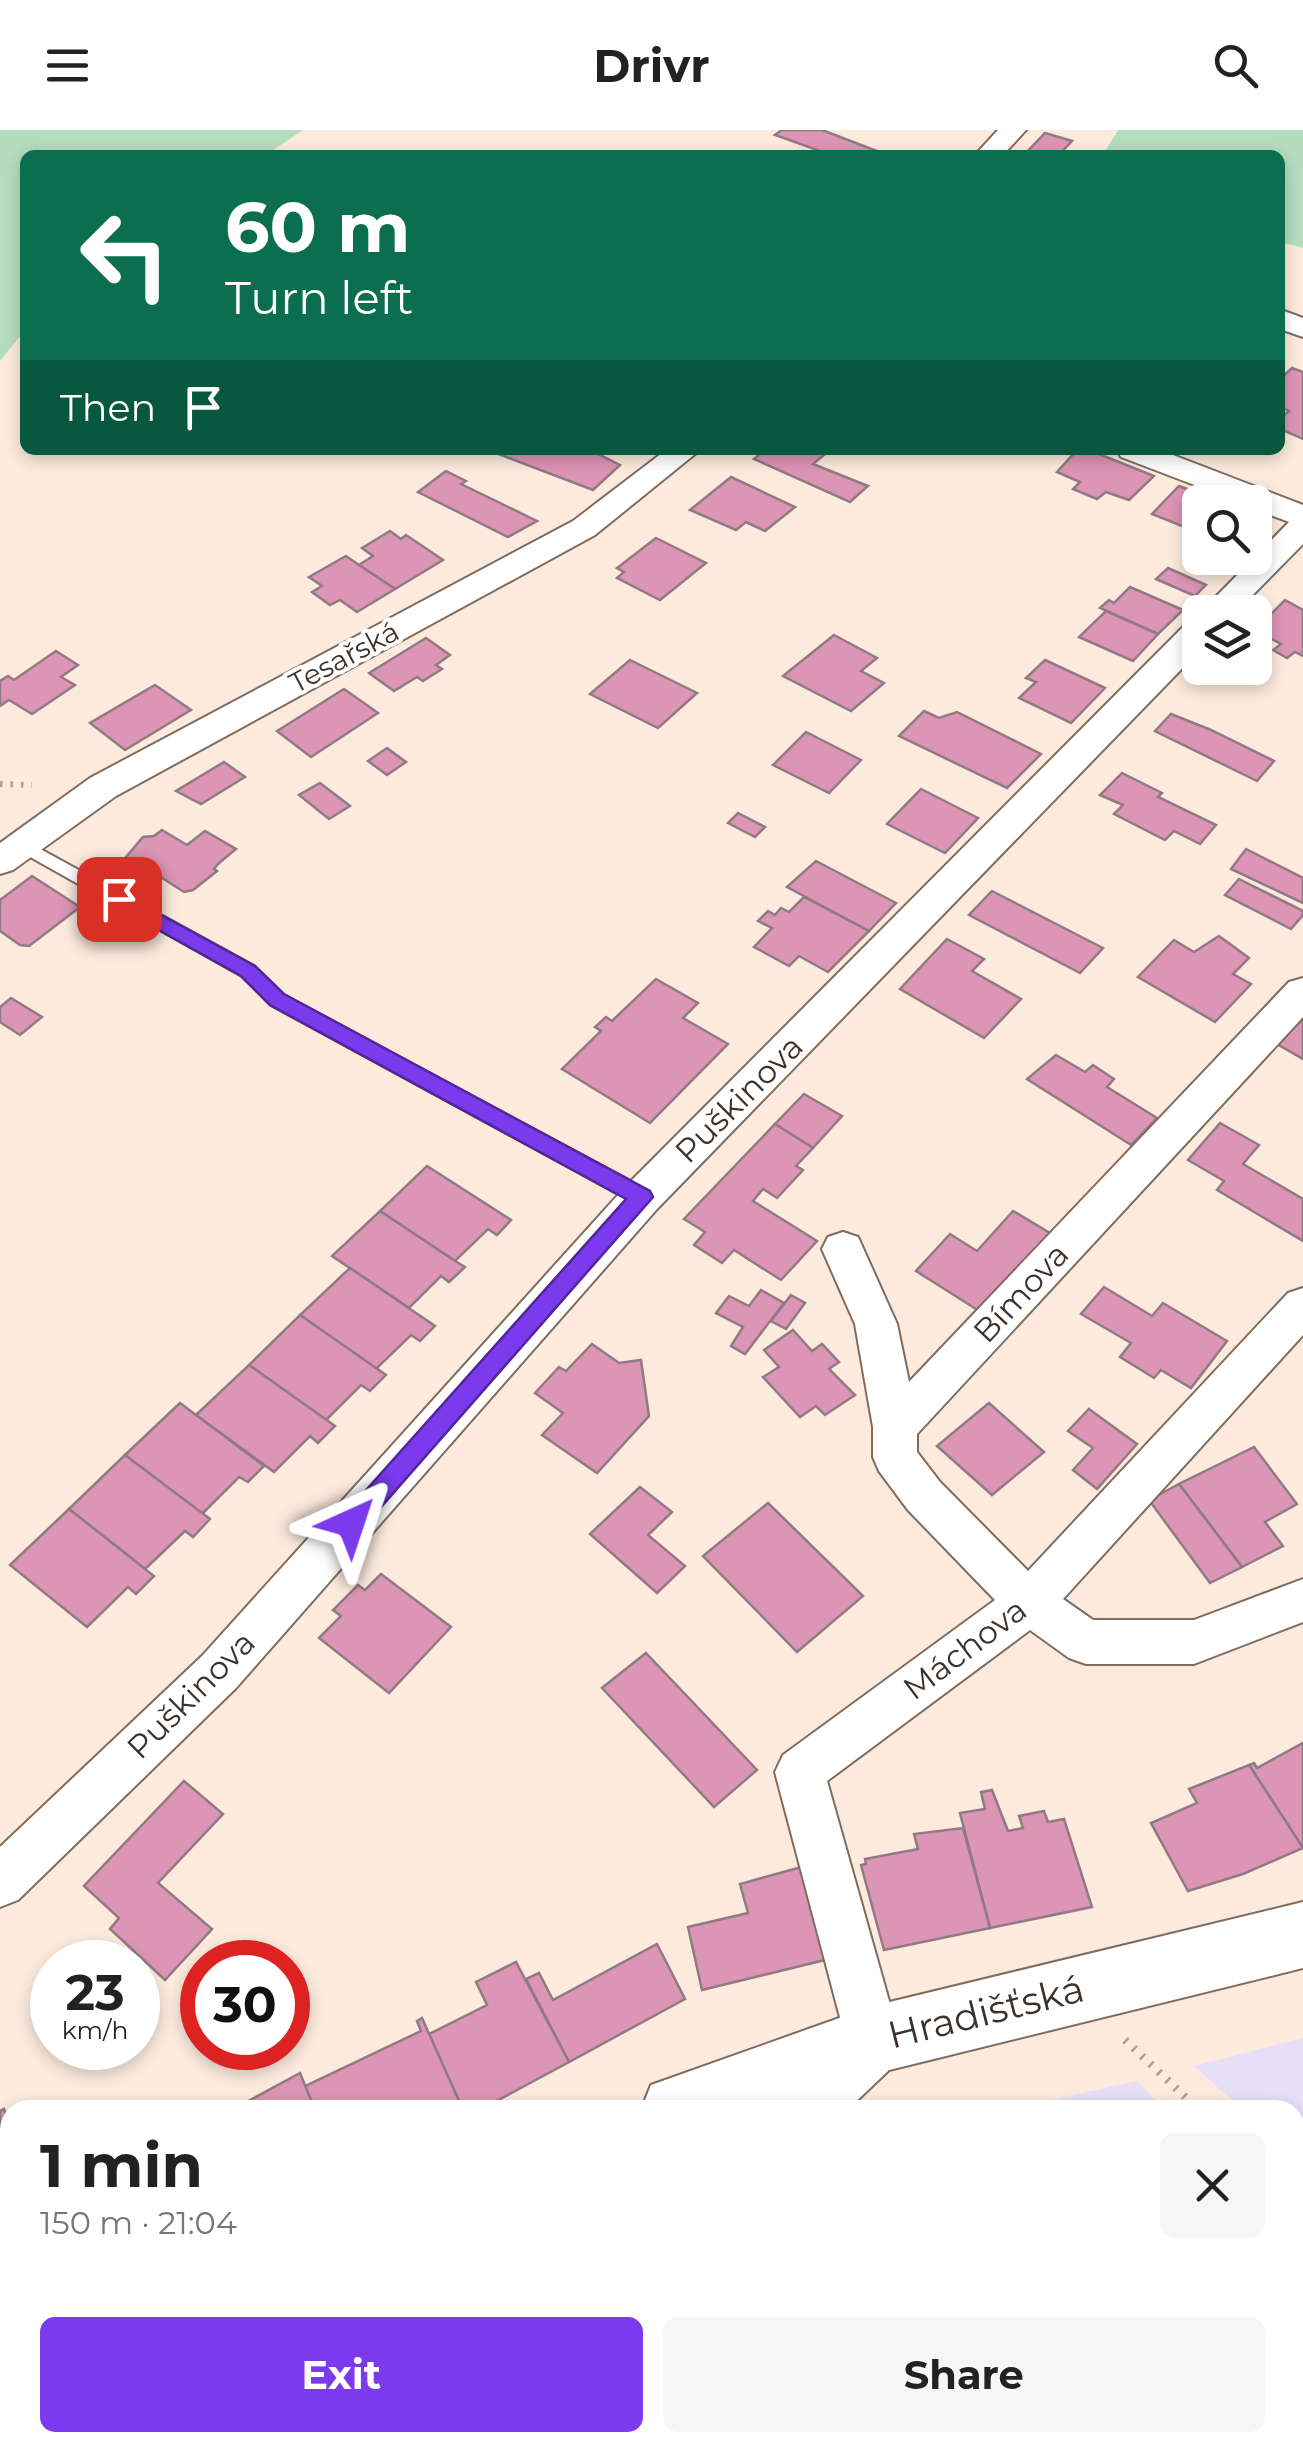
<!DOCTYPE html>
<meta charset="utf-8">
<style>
:root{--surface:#fff;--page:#f6f6f6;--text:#222;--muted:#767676;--accent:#7c3aed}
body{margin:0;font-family:Montserrat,sans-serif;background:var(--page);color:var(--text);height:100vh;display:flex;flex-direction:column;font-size:38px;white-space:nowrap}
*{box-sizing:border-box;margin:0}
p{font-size:32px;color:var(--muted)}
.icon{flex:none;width:55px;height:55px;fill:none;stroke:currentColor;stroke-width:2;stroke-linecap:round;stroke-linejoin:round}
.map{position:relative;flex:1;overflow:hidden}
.side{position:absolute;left:0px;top:1970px;width:1305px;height:352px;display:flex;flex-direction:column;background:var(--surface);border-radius:30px 30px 0 0;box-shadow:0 5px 15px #0003}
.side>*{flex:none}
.top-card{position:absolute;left:20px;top:20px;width:1265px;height:305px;border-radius:15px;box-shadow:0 5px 15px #0003;background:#0b6e4f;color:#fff;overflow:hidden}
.controls{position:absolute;left:1182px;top:355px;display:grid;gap:20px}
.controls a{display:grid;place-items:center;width:90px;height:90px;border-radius:15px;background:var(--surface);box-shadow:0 5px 15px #0003;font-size:50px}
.speed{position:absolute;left:30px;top:1810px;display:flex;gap:20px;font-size:50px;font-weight:700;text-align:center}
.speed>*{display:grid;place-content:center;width:130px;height:130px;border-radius:50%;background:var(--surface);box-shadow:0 5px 15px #0003;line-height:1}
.speed small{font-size:25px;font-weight:400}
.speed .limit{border:15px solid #d22;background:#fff;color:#111}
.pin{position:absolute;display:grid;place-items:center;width:85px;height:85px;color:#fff;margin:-42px;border-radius:20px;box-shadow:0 5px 15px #0006}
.me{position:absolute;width:110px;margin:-55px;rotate:42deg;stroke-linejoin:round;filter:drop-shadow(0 0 8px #0008)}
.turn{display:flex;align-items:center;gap:35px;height:210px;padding:0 40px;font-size:45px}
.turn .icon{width:130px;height:130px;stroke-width:2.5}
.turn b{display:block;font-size:70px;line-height:85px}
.then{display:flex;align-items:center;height:95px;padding:0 40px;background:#0003;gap:20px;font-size:38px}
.round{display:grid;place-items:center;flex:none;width:105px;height:105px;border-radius:15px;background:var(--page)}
.overview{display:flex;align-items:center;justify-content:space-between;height:170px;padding:0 40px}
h1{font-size:60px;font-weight:700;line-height:75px}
.cta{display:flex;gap:20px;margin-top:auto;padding:20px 40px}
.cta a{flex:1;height:115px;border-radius:15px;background:var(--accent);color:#fff;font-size:40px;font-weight:700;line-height:115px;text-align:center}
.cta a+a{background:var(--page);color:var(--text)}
header{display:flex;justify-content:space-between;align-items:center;height:130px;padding:0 40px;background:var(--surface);font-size:45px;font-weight:700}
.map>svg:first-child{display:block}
.medical{fill:#e7dff5}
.green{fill:#b4dcbf}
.building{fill:#dc95b5;stroke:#917a83;stroke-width:2.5}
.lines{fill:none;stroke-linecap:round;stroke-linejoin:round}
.service-casing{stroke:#7f6c5e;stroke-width:4}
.minor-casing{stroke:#7f6c5e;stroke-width:4}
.tertiary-casing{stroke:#7f6c5e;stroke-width:4}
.secondary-casing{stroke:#7f6c5e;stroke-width:4}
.path-far1{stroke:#aea096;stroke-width:6;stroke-dasharray:2.5 8;stroke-linecap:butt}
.path{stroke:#aea096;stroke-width:8;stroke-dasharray:2.5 9;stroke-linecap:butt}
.service{fill:#fff;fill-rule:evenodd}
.minor{fill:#fff;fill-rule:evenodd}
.tertiary{fill:#fff;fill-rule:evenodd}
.secondary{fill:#fff;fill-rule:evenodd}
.route{fill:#7c3aed;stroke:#51269a;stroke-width:2.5}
.labels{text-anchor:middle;stroke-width:8;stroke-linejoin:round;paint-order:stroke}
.far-street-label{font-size:28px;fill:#3b322c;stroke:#fff}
.street-label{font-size:32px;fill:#3b322c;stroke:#fff}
.near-street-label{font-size:38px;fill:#3b322c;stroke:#fff}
</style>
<header><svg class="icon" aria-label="menu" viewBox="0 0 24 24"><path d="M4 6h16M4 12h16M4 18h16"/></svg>Drivr<svg class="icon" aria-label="search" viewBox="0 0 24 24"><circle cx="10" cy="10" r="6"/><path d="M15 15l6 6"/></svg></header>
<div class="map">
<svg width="1303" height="2321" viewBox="0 0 1303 2321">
<rect width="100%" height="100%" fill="#fceadd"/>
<g class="medical">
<polygon points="1303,1908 1303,2034 1295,2027 1295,1980 1243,1980 1194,1936"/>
<polygon points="1137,1951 1165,1980 1004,1980"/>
<polygon points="1301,2104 1303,2321 817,2321 819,2312 1295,2312 1295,2105"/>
</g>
<g class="green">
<polygon points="0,0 303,0 266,25 25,25 25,200 0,231"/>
<polygon points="1118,0 1303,0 1303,118 1280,112 1280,25 1103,25"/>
<polygon points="427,2313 534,2313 539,2321 414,2321"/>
</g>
<g class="building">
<polygon points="782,0 822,0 882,23 831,25 775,5"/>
<polygon points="1045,3 1072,11 1059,25 1024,25"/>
<polygon points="1292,238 1303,242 1303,309 1280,299 1280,289 1289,281 1280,277 1280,249"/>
<polygon points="488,320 590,320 620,335 593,360"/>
<polygon points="765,320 830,320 813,334 868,356 850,372 754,329"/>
<polygon points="1077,320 1089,320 1154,346 1129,370 1106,362 1097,369 1073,359 1080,352 1057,342"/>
<polygon points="446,341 466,351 461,354 537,391 508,407 418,362"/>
<polygon points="731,347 795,377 765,401 746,392 736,400 690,380"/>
<polygon points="1179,356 1223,372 1200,372 1197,402 1152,384"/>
<polygon points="390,401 401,409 406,405 443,430 395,459 359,435 373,426 362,418"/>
<polygon points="656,408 706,433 660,470 617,448 624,442 617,438"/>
<polygon points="346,426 359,435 395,459 357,482 340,470 330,475 312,462 322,456 309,447"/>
<polygon points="1168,438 1206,455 1195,466 1156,449"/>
<polygon points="1130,457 1183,480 1158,504 1100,478 1109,470 1114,473"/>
<polygon points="1285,470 1303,480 1303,526 1295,522 1287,528 1273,520 1281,514 1255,500"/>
<polygon points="1106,481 1158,504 1133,531 1079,507"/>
<polygon points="834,505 877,528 861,541 884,553 851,581 783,546"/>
<polygon points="426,508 450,525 436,535 442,539 423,551 417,547 394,561 369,543"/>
<polygon points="56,521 78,535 61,547 75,555 32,584 9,570 0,576 0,551 8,546 14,550"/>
<polygon points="630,530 697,563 658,598 590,564"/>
<polygon points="1045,530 1105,558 1071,593 1019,568 1036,552 1026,548"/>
<polygon points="155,555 191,580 125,620 90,593"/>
<polygon points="344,559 378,583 311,627 277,601"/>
<polygon points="924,581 939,588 957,582 1041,624 1007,658 899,606"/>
<polygon points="1171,584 1211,600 1274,631 1257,651 1155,601"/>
<polygon points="806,602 861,630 829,663 773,635"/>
<polygon points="387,618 406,632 387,645 368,631"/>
<polygon points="224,632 245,647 201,674 176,661"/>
<polygon points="1122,643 1162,663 1158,667 1216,695 1200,714 1174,701 1165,710 1114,684 1123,675 1100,665"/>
<polygon points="320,653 350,676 329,689 299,665"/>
<polygon points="921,659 978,688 945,723 887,694"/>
<polygon points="738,683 765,697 755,707 728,693"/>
<polygon points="162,700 187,715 205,701 236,719 218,734 214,739 217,741 193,760 184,762 159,746 156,749 126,727 143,707 154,706"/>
<polygon points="1246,719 1303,748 1303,773 1231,739"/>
<polygon points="816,731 896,773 869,801 787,757"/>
<polygon points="32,746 80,777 29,816 20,815 0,801 0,770"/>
<polygon points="1239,749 1303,781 1303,785 1291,799 1225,765"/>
<polygon points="992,761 1103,818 1080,843 969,785"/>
<polygon points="804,767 869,801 828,842 799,826 789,836 754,817 772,798 758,791 768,781 775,785 781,778 789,782"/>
<polygon points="1219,806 1249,828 1233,844 1251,854 1215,892 1138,847 1174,810 1194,822"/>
<polygon points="947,809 984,829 972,841 1021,869 984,908 900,859"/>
<polygon points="656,849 698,873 683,888 728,914 650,993 562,939 601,901 595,897 606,887 612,891"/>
<polygon points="11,868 42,887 20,905 0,892 0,877"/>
<polygon points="1303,884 1303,929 1270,910"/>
<polygon points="1056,925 1085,942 1093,935 1114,949 1107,957 1157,988 1131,1015 1027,949"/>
<polygon points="804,964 842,986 813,1018 775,994"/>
<polygon points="1220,993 1259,1015 1243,1034 1303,1069 1303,1111 1217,1060 1224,1051 1188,1030"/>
<polygon points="775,994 813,1018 796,1036 803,1040 777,1068 763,1059 753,1071 817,1111 781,1150 734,1120 722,1133 694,1115 705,1102 684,1089"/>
<polygon points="427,1036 511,1090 497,1105 488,1099 455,1131 380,1081"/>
<polygon points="380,1081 455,1131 465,1137 449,1152 441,1146 409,1178 332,1126"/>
<polygon points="1013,1081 1050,1103 979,1181 916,1141 950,1104 977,1121"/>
<polygon points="350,1138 435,1196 420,1211 411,1205 376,1239 300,1185"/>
<polygon points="1104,1157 1152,1186 1163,1173 1227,1211 1191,1258 1161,1240 1154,1248 1120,1227 1131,1213 1081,1184"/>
<polygon points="761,1160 784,1173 745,1224 731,1216 743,1197 716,1183 729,1166 749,1176"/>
<polygon points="791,1165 805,1173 786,1199 771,1191"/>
<polygon points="300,1185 386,1245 370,1261 361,1255 326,1290 249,1235"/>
<polygon points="793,1200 812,1221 822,1214 839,1232 829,1239 855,1265 825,1285 816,1276 800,1287 763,1247 779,1237 764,1220"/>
<polygon points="592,1214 619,1233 641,1230 649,1286 597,1343 542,1305 563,1283 535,1263 559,1237 566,1241"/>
<polygon points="249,1235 335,1296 318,1313 310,1306 274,1342 196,1285"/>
<polygon points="180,1273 264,1336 248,1352 239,1347 202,1384 125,1325"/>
<polygon points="989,1273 1044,1322 992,1365 937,1316"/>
<polygon points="1089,1279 1137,1314 1097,1359 1073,1340 1093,1318 1068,1301"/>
<polygon points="1254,1317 1297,1374 1265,1392 1283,1416 1242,1437 1179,1354"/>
<polygon points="125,1325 210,1389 193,1407 185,1401 145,1439 69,1379"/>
<polygon points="1179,1354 1242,1437 1210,1453 1149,1370"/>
<polygon points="640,1357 672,1382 648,1405 685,1436 657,1463 590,1404"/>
<polygon points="768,1373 863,1466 797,1522 703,1426"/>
<polygon points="69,1379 154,1446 136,1464 128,1457 87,1497 10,1435"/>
<polygon points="381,1444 451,1497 389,1563 319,1508 341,1486 333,1480 358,1455 365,1460"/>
<polygon points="646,1523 757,1640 714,1677 602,1558"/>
<polygon points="1303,1613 1303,1718 1249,1635 1254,1633 1257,1638"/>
<polygon points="1249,1635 1303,1718 1243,1744 1188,1761 1151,1693 1197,1673 1189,1659"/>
<polygon points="184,1651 223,1684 158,1753 212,1799 165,1850 110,1799 119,1788 84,1756"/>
<polygon points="992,1660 1008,1701 1023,1698 1019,1686 1044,1681 1048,1692 1064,1689 1092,1777 990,1798 960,1683 985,1679 981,1662"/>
<polygon points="963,1698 990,1798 884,1820 861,1735 866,1734 865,1729 918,1719 914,1704"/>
<polygon points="805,1736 833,1828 702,1860 688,1797 748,1783 740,1754"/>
<polygon points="657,1814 685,1869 569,1932 526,1849 539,1843 553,1870"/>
<polygon points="516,1832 569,1932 480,1980 463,1980 429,1904 487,1875 476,1852"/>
<polygon points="422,1888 463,1980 315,1980 305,1956 421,1901 417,1891"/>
<polygon points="300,1943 315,1980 232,1980"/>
<polygon points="4,1979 10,1995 10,2129 0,2099 0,1981"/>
<polygon points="1303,2135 1303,2321 1185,2321 1178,2312 1295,2312 1295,2147"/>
<polygon points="10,2146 10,2241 0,2247 0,2151"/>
</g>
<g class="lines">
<defs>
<polygon id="service" points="22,709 254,836 283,865 649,1061 652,1067 649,1073 635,1073 271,875 242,846 16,719 13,715"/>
<g id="minor">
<polygon points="998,0 1026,0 1003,25 975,25"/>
<polygon points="1284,181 1303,188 1303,207 1280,199 1280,182"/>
<polygon points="666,320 700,320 595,405 116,666 13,740 0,744 0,713 90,648 573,391"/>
<polygon points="1117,320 1160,320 1303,375 1303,414 1236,482 1201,482 1289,392 1255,379 1255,372 1239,372 1121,327"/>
<polygon points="1200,489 1200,520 657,1079 236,1558 18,1770 0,1777 0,1717 202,1526 627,1055 1188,492"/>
<polygon points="1303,848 1303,887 917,1304 917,1322 940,1352 1028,1441 1288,1163 1303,1158 1303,1205 1063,1469 1093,1490 1194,1490 1303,1449 1303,1492 1194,1534 1086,1534 1069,1528 1030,1500 827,1651 900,1910 892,1929 873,1937 854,1929 846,1910 775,1642 783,1625 995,1470 908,1380 879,1341 873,1327 873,1297 855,1194 822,1119 828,1107 843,1102 858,1107 897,1194 909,1252 1289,852"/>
</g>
<g id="tertiary">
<path d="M865,1885L888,1895L898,1918L888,1941L847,1980H765C781,1941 826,1902 865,1885Z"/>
<polygon points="691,2312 763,2312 760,2321 688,2321"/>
</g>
<g id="secondary">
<polygon points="1303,1772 1303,1838 873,1944 773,1980 641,1980 651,1955 873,1876"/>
<polygon points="38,2312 125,2312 121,2321 35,2321"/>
</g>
</defs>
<use href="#service" class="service-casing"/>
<use href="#minor" class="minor-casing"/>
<use href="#tertiary" class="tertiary-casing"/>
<use href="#secondary" class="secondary-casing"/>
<polyline class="path-far1" points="0,654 32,655"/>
<g class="path">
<polyline points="1125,1910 1199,1980"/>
<polyline points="1295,2071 1303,2079"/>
<polyline points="348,2321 361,2312"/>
</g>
<use href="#service" class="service"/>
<use href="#minor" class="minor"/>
<use href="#tertiary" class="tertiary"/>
<use href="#secondary" class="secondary"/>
</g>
<polygon class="route" points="119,762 255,836 284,864 650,1061 653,1067 360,1401 351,1404 343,1401 339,1393 343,1386 626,1069 270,875 241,846 112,774 112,764"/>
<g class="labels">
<g class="far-street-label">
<text transform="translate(344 527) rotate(-28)" y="10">Tesařská</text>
</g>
<g class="street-label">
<text transform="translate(739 969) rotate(-45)" y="11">Puškinova</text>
<text transform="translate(1021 1163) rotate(-47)" y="11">Bímova</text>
<text transform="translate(965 1519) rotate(-37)" y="11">Máchova</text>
<text transform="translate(191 1565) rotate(-45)" y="11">Puškinova</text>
</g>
<g class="near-street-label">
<text transform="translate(986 1882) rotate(-14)" y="13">Hradišťská</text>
</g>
</g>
</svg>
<div class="controls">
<a><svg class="icon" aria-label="search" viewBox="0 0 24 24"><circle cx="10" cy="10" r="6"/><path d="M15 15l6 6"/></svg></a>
<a><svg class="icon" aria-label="layers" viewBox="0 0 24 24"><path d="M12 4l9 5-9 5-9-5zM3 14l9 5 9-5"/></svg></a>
</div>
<div class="speed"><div>23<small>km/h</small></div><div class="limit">30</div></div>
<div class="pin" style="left:119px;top:769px;background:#d93025"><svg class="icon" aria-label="arrive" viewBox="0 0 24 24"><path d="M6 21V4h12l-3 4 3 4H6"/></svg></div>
<svg class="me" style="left:351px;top:1393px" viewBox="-20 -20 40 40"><path d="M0-17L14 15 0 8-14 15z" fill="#7c3aed" stroke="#fff" stroke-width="4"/></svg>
<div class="top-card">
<div class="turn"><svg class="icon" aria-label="left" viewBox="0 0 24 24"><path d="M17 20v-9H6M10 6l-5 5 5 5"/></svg><div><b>60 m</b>Turn left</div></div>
<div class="then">Then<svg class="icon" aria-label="arrive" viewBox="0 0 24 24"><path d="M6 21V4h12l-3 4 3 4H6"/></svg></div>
</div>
<section class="side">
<div class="overview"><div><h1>1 min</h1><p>150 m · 21:04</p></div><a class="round"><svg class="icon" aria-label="close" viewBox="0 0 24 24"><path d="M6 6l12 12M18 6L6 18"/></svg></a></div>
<div class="cta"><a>Exit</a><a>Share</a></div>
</section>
</div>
